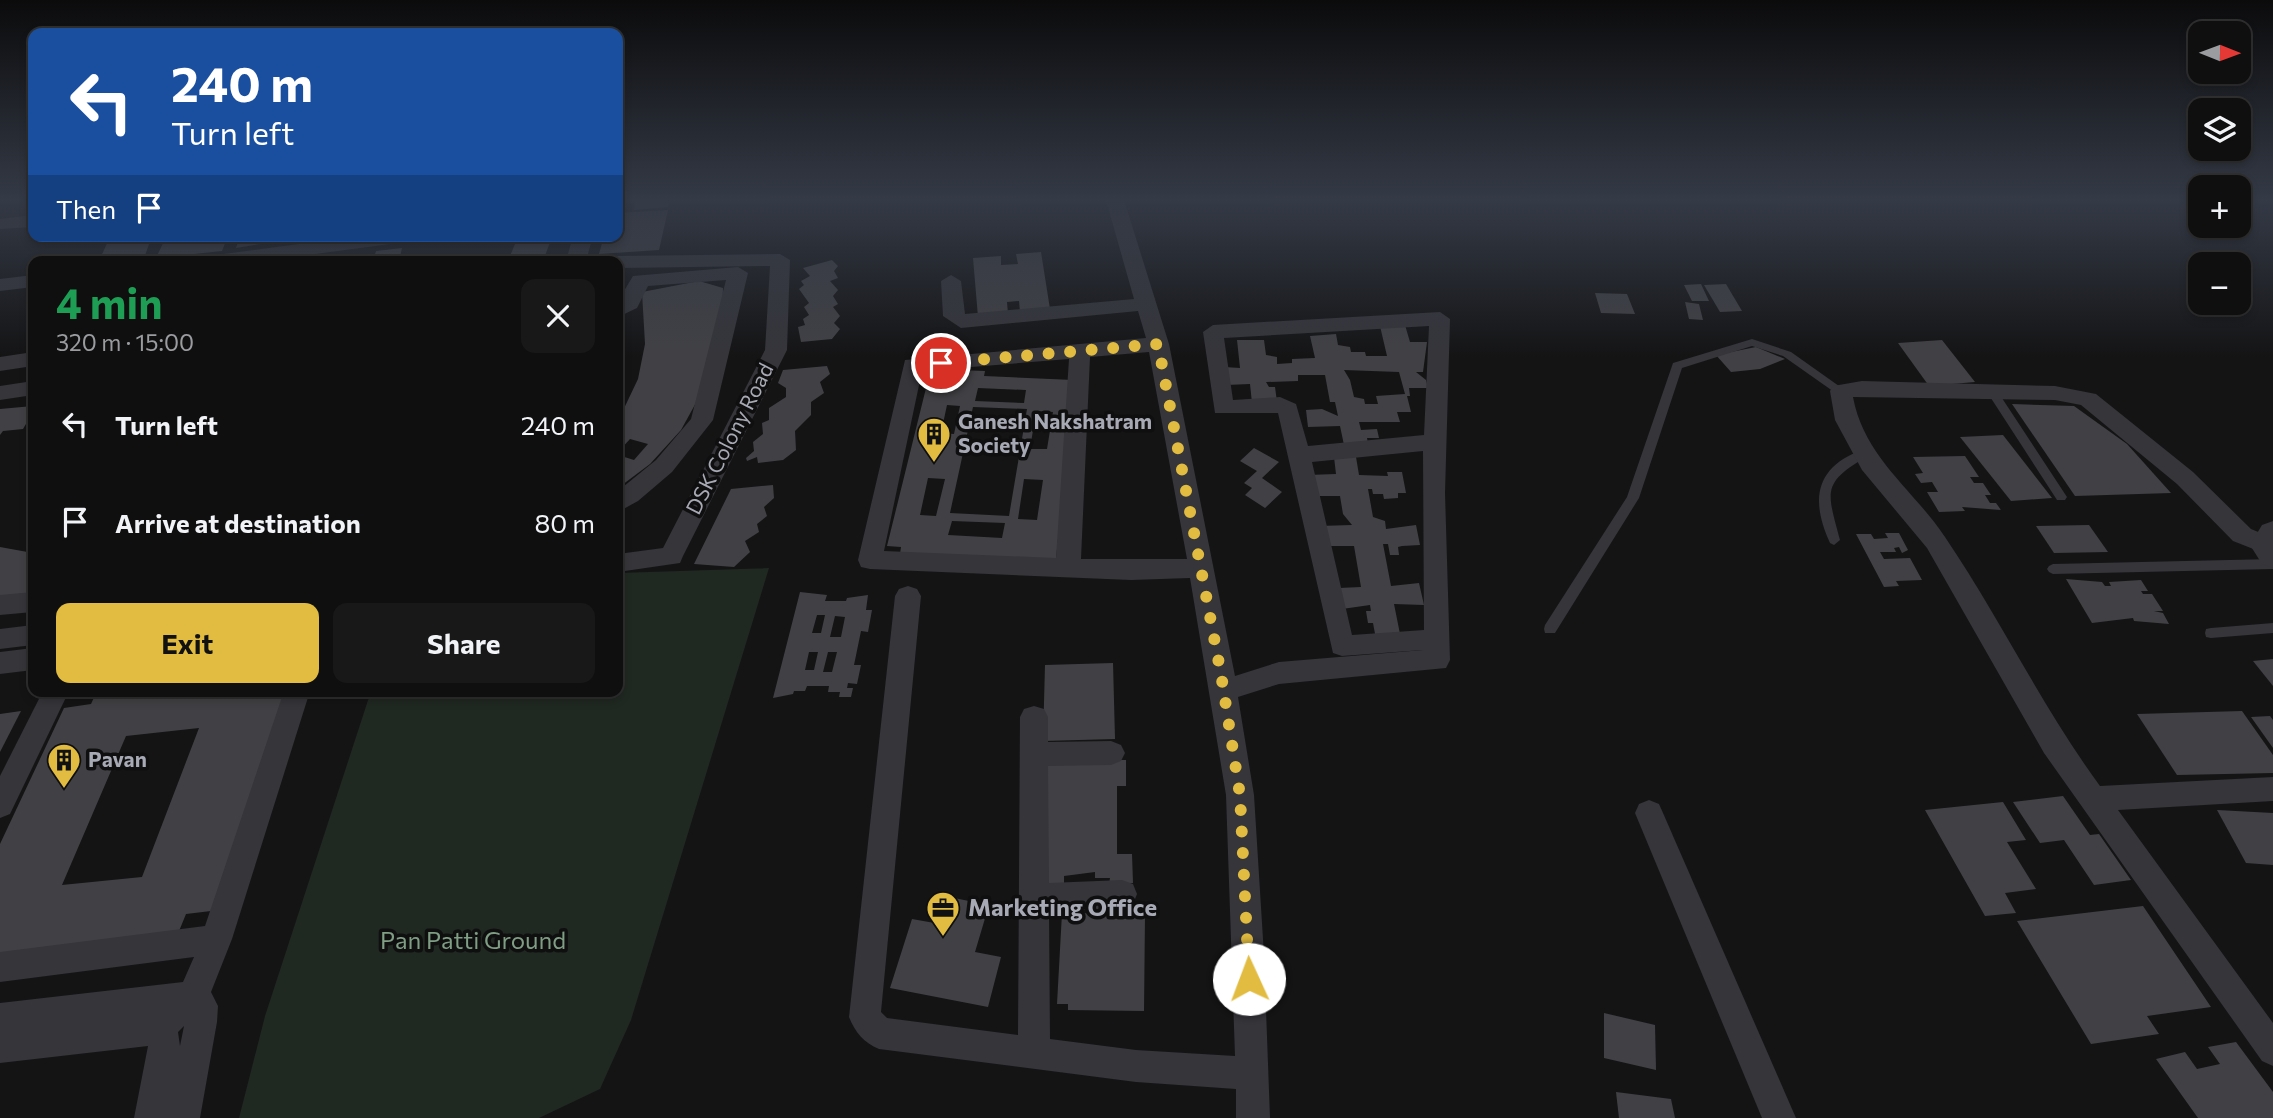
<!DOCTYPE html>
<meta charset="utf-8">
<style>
:root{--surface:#0f0f10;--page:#181819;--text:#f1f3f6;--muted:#9b9c9f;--line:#2f2f30;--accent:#e1bc40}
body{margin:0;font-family:Commissioner,sans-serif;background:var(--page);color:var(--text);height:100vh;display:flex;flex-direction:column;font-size:26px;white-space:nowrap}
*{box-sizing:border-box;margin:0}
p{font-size:23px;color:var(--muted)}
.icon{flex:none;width:38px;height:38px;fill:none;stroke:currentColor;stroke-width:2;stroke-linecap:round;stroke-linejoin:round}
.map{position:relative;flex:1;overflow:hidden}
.details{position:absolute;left:28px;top:256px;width:595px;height:441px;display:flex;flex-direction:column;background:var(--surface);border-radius:14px;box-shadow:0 4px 10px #0003,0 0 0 2px var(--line)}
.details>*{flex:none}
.guide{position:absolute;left:28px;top:28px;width:595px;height:214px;border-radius:14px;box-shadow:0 4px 10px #0003,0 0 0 2px var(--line);background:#1a4fa0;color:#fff;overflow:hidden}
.needle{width:46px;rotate:91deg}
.tools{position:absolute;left:2188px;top:21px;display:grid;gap:14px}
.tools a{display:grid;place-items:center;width:63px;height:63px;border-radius:14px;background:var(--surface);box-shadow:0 4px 10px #0003,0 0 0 2px var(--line);font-size:35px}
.pin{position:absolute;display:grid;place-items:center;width:60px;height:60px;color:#fff;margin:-30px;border:4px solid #fff;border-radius:50%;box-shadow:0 2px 7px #0007}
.me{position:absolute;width:77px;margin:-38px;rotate:358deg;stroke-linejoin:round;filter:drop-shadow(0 0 5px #0008)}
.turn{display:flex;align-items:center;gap:24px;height:147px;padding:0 28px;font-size:32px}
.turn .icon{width:91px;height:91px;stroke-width:2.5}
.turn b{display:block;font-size:49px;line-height:60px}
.then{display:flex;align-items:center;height:66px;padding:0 28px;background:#0003;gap:14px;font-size:26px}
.round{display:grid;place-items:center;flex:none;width:74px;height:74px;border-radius:14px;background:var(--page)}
.headline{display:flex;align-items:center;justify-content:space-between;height:119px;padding:0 28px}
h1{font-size:42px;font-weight:700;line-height:52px;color:#1e9e55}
.cta{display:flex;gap:14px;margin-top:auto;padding:14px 28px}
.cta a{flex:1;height:80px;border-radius:14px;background:var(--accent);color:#111;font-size:28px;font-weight:700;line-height:80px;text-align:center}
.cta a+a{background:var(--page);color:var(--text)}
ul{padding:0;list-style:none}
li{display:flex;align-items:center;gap:21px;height:98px;padding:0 28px}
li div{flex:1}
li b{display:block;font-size:26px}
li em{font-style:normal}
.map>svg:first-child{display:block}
.green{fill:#202822}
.building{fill:#414145;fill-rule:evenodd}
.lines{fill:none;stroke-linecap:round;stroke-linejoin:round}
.service{fill:#35353a;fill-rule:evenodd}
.minor{fill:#35353a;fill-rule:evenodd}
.tertiary{fill:#35353a;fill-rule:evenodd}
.route{stroke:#e1bc40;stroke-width:12;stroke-dasharray:0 21.6}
.labels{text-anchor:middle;stroke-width:7;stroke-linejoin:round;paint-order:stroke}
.poi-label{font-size:21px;font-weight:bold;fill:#a7a9b4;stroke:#0f0f10;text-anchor:start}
.street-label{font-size:21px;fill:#a7a9b4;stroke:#0f0f10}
.near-poi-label{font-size:24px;font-weight:bold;fill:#a7a9b4;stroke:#0f0f10;text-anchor:start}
.near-park-label{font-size:24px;fill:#7f9e84;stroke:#0f0f10}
</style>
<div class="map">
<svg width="2273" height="1118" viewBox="0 0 2273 1118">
<rect width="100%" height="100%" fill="#141415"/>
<polygon class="green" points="769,568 631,1020 600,1089 539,1118 239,1118 265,1016 371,691 618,691 618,573"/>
<g class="building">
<polygon points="635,200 669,200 668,207 634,210"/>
<polygon points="668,210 659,250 599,254 604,236 618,236 618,213"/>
<polygon points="63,236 102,236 102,238 60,242"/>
<polygon points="121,236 152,236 143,261 99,261 109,239"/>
<polygon points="193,236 228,236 222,251 156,258 165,239"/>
<polygon points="240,236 270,236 267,243 236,248"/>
<polygon points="552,237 543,261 508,261 517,239"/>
<polygon points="402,248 399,261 373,261 376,251"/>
<polygon points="1041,252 1050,309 1020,312 1019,301 1007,302 1008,314 978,317 973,258 1001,256 1001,265 1018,264 1016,254"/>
<polygon points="832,260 838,266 834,271 838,278 830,281 838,290 833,296 838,304 833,307 840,316 834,323 840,329 832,339 801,342 798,327 805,325 803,319 809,315 804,307 809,303 799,289 804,285 801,281 810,276 803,268"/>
<polygon points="699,281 723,288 722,320 703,390 681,430 650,464 618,488 618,455 634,460 648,444 630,439 618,452 618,421 638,379 645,344 642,292"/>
<polygon points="1701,284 1709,301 1692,301 1684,285"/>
<polygon points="1726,284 1742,311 1720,312 1704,285"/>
<polygon points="1595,293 1627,294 1635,314 1601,313"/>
<polygon points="1685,302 1699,304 1703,320 1689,319"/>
<path d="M1405,325L1410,342H1427L1423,372H1416L1426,380L1428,388H1409L1410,396H1407L1411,412H1397L1400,422H1359L1361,430L1377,429L1379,438H1367L1368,444L1344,445L1340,426L1308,427L1306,410L1322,409L1338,416L1335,402H1330L1325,375H1298V381L1266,382L1269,387H1275L1277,402L1252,403L1250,384L1226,385L1224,367L1240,368L1237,340H1264L1266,355L1277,357V364L1292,363V359L1315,358L1310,336L1336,334L1338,345L1350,347L1351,352H1365L1366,356H1387L1380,326ZM1344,370L1399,372L1405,394L1376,396L1378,404H1365L1364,399L1354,397L1350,380Z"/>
<polygon points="1942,340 1975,382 1929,386 1898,343"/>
<polygon points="1756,347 1785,359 1760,369 1731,372 1716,355"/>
<polygon points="827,366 830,374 820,382 824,393 811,402 811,415 795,431 796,450 783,460 758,463 757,457 747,461 746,458 754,451 753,442 763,434 762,423 769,420 769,408 786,397 786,388 778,383 783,370"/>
<path d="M931,369L985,371L984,376L1073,380L1056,560L900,554L901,547L887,546L928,380H939L941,373H930ZM978,388L1026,390L1024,403L975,401ZM947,405L960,406L954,434L941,433ZM973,407L1027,409L1009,516L950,513ZM1036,411L1053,412L1047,449H1030ZM928,478L945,479L936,516L920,515ZM1024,479L1043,480L1037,520L1018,519ZM952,521L1005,523L1002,538L948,535Z"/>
<polygon points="2012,404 2074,406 2127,444 2171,493 2075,496"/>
<polygon points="33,406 33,412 23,429 3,431 0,435 0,409"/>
<polygon points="2003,435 2052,498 2011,501 1960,437"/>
<polygon points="1254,448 1279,462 1262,478 1282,492 1265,508 1245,495 1252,488 1244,483 1257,471 1240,461"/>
<polygon points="1965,456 1979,477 1970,477 1974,483 1983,483 1991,495 1985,495 1990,503 1996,503 2001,510 1962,507 1965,511 1939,512 1927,492 1938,492 1932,482 1921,483 1915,474 1923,473 1913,457"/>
<polygon points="1334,457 1356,457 1359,475 1388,476 1387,472 1402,472 1406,493 1398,493 1398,498 1384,499 1383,494 1373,494 1372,489 1368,489 1373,517 1385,521 1386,529 1416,525 1420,545 1402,546 1398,547 1399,555 1390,555 1388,544 1383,544 1391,586 1419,583 1424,605 1394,604 1401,639 1376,639 1373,623 1368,623 1366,611 1371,611 1370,605 1342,609 1339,588 1361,587 1354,546 1322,546 1319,526 1352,525 1343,514 1340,496 1311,496 1308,475 1336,474"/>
<polygon points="773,485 774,498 764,507 767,516 757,524 759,532 745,541 750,552 734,567 694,564 731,489"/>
<polygon points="2089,525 2108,552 2054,553 2036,526"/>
<polygon points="1885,533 1899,533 1908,550 1902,553 1899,547 1894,548 1896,552 1880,552 1884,559 1910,558 1922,580 1896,581 1899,586 1884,587 1856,534 1871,534 1874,539 1888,538"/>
<polygon points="0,547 33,553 33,594 0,597"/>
<polygon points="2066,579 2102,582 2105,586 2111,586 2109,582 2141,580 2148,591 2141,591 2143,594 2152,594 2163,611 2154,611 2163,613 2169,624 2134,621 2133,618 2092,623"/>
<path d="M800,592L827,595L825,601H846L847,598L868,595L866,610H872L868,632L861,631L854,665H861L857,684L848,683L847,688H853L851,697H839L840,692H828L829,686H807L805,691H794L793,694L773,698ZM817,615H825L821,633H812ZM835,616L845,617L841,637H830ZM809,652H818L814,670H805ZM828,652H837L832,672H823Z"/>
<polygon points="2273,659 2273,686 2253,661"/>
<polygon points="1113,663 1115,739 1043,741 1045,665"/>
<path d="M97,691H285L211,911L186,914L177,936L0,956V844L64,708L91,704ZM199,728L142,877L62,885L126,736Z"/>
<polygon points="21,711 0,752 0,714"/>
<polygon points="2242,711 2273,755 2273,773 2177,775 2137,714"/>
<polygon points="2270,716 2273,720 2273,748 2251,717"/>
<polygon points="1043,760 1126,760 1126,786 1117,786 1117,854 1132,854 1133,883 1109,884 1110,878 1095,878 1095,872 1064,876 1064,884 1039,885"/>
<polygon points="2063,796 2090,835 2099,834 2131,880 2094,885 2064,840 2040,843 2013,802"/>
<polygon points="2003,802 2026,840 2007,842 2036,889 2005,893 2016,913 1985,916 1925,810"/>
<polygon points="2217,810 2273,813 2273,865 2246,863"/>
<polygon points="949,897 989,905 975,952 1001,957 988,1007 890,988 912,919 940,924"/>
<polygon points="2143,906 2211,1007 2147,1016 2159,1034 2091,1044 2017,921"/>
<polygon points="1062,913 1145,914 1144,1011 1068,1010 1068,1004 1057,1004"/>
<polygon points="1604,1013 1655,1025 1656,1070 1604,1058"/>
<polygon points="2236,1042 2273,1092 2273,1118 2198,1118 2156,1059 2185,1052 2197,1069 2220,1064 2208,1047"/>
<polygon points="1616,1092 1671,1099 1675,1118 1619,1118"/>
</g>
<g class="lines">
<g class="service">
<polygon points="1752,339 1791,352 1846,391 1845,394 1837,394 1783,356 1752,346 1682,368 1639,498 1555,633 1545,633 1544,629 1545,625 1627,497 1673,363"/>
<polygon points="1992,388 1996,389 2065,494 2067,497 2065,500 2057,500 1987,392"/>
<path d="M1864,449L1870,453L1868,456C1821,483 1827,491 1840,540L1834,545L1830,543C1810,499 1815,467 1864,449Z"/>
<polygon points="2273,559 2273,569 2053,574 2049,572 2047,569 2049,566 2053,564"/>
<polygon points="2273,623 2273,633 2211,638 2206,637 2205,633 2206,629 2211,628"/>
</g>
<g class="minor">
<path d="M1106,200H1124L1169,344L1235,676L1279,662L1423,650L1342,656L1333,653L1278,413H1215L1203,332L1213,325L1440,312L1450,319L1445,493L1450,660L1446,668L1279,684L1238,697L1254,795L1264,955L1270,1118H1236V1089L1136,1082L879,1049C864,1043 855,1032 849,1017L895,596L899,589L908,586L917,589L921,596L881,1012L887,1018L1018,1035L1020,717L1024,709L1034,706L1044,709L1048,717V742L1111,741L1121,745L1125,753L1121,761L1111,765L1048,766L1049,883L1122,880L1133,884L1137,894L1133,904L1122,908L1049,911L1050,1039L1136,1050L1235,1056L1226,795L1190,578L1131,580L870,569L861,567L858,560L905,360L1146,338L1138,311L961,328L943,316L941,281L951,275L961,281L965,314L1134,299ZM1429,326L1424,435L1308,446L1296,404L1280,397L1233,400L1224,338ZM1149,352L1187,559H1081L1090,357ZM1069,359L1056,558L884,551L922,371ZM1423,451L1424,630L1352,635L1312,462Z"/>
<polygon points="33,215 33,227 0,229 0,219"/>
<polygon points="359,236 414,236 405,242 263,261 206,261 216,255"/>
<polygon points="573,236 593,236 586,261 566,261"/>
<polygon points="780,254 790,260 787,350 683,556 680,563 618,572 618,554 663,548 765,350 770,266 618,268 618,261 609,261 618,256"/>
<polygon points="738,267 748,273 713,420 672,472 638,501 618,512 618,491 656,460 691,419 726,280 648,286 637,308 618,317 618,301 633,276"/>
<polygon points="33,275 33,287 0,291 0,279"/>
<polygon points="33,352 33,366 0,371 0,357"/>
<polygon points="33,381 33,395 0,400 0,386"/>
<path d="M1862,381L2055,386L2096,394L2193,472L2251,529L2273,538V552L2266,554L2233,541L2177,484L2081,405L2055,400L1853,397C1864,457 1913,489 1945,537C2000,618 2042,707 2100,786L2273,777V801L2118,810L2273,1023V1066L2262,1061L2044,753L1927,548L1862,470L1835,420L1830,391L1833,386Z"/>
<polygon points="33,592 33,612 0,615 0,595"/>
<polygon points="33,625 33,645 0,649 0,629"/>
<polygon points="33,648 33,670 0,674 0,652"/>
<polygon points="43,691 69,691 10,814 0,818 0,776"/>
<path d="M284,691H310L232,939L211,992L218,1006L217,1022L200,1118H134L148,1046L0,1063V1003L183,982L194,957L0,982V952L205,926ZM184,1026L180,1046L178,1032Z"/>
<polygon points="1649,800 1659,804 1663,813 1796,1118 1762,1118 1635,813 1639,804"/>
</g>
<polygon class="tertiary" points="2273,521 2273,568 2262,564 2250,545 2262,525"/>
</g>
<linearGradient id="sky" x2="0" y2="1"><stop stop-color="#0b0b0c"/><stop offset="0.56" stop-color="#343a46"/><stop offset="1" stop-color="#343a46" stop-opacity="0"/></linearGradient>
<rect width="2273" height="357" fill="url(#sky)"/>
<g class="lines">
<polyline class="route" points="941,363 1158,344 1221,674 1240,795 1249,979"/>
</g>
<defs>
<symbol id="building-pin" viewBox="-11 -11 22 30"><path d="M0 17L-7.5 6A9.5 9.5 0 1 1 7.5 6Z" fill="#e1bc40" stroke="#0f0f10"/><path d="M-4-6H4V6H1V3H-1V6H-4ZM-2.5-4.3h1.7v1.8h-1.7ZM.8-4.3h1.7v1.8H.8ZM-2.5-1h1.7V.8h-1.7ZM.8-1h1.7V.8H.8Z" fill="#111"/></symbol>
<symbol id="office-pin" viewBox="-11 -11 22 30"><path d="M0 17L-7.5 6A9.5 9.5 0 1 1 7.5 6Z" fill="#e1bc40" stroke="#0f0f10"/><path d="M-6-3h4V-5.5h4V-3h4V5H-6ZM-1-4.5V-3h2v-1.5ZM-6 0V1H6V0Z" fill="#111"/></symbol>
</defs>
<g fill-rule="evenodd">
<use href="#building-pin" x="915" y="415" width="38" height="52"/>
<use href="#building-pin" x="45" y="741" width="38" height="52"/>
<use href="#office-pin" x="924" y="889" width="38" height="52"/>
</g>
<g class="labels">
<g class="poi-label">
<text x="958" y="429">Ganesh Nakshatram<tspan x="958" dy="24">Society</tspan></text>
<text x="88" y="767">Pavan</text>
</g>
<g class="street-label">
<text transform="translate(730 439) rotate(-63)" y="7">DSK Colony Road</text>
</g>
<g class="near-poi-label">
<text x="968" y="916">Marketing Office</text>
</g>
<g class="near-park-label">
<text x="473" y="949">Pan Patti Ground</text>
</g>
</g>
</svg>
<div class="tools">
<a><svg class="needle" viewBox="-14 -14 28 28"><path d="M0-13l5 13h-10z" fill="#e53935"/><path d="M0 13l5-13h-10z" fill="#9b9c9f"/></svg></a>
<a><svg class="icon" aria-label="layers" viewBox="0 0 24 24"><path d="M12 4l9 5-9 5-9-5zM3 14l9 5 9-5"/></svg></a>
<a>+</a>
<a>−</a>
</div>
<div class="pin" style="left:941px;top:363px;background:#d93025"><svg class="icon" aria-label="arrive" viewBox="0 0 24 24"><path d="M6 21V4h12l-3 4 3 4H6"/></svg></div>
<svg class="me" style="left:1249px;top:979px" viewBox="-20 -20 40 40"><circle r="19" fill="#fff"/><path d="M0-13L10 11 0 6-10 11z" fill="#e1bc40"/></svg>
<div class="guide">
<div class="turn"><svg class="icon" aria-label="left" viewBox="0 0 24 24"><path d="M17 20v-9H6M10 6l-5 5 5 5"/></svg><div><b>240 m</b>Turn left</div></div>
<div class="then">Then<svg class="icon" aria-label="arrive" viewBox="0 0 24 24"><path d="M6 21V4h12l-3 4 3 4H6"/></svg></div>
</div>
<section class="details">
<div class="headline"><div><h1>4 min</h1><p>320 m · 15:00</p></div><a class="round"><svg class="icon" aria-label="close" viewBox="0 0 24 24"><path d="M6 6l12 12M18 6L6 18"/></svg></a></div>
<ul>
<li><svg class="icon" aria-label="left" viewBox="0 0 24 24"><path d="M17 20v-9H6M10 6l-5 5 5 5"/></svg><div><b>Turn left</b></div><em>240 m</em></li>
<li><svg class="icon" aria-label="arrive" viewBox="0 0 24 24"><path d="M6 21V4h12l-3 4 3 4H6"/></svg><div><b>Arrive at destination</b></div><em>80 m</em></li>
</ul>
<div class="cta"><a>Exit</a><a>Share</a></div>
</section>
</div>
